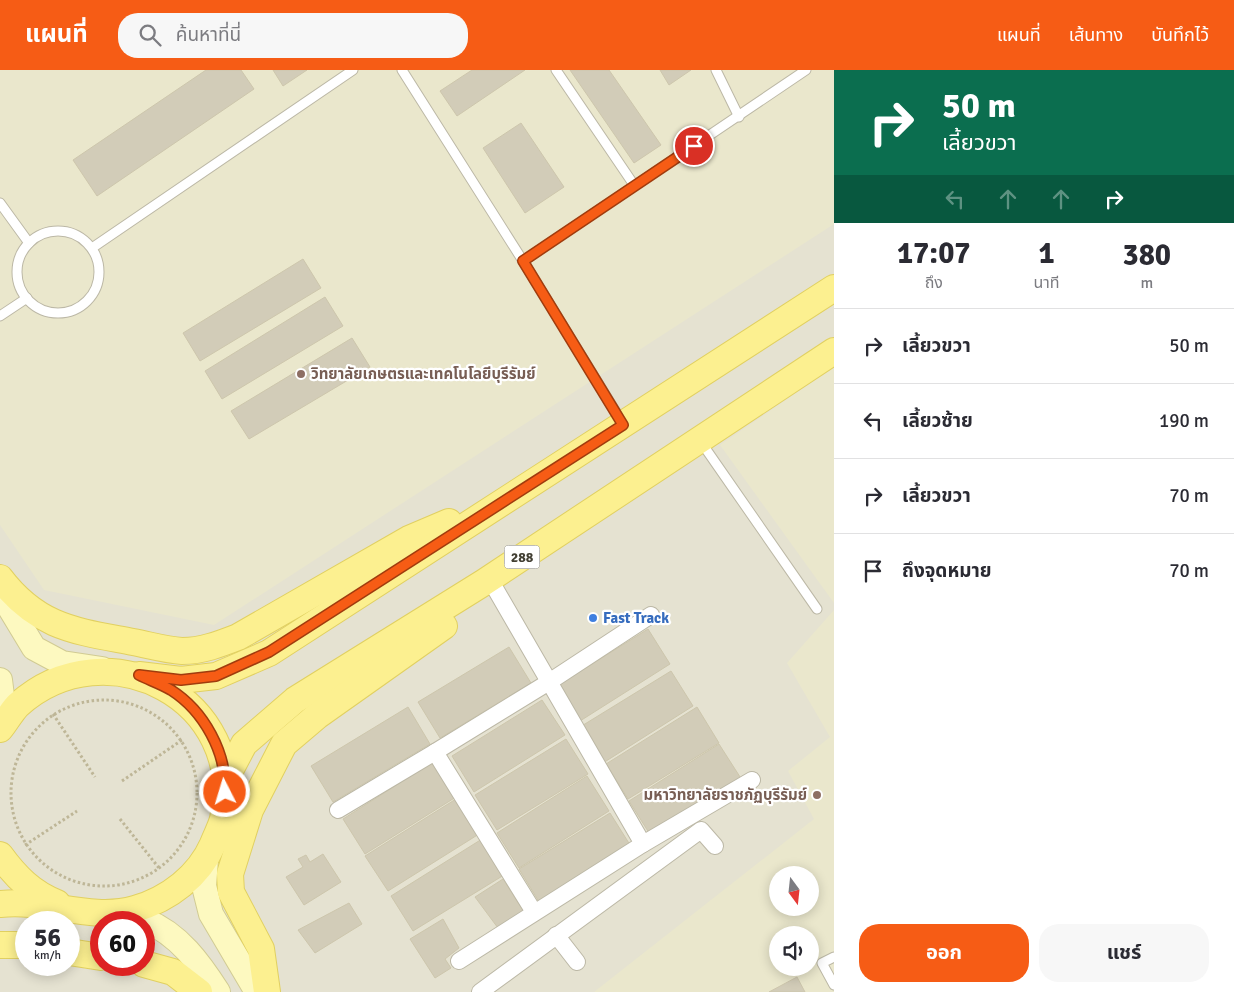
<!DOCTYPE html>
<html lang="th">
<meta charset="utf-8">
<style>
:root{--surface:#fff;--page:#f7f7f7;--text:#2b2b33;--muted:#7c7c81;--line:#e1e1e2;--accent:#f65c15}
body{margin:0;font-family:Signika,"Noto Sans Thai",sans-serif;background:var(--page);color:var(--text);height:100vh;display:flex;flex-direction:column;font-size:19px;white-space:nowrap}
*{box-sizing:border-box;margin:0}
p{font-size:16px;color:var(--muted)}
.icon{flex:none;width:28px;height:28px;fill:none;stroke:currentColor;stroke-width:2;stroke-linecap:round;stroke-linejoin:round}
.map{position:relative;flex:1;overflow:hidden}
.drawer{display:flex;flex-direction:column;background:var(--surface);width:400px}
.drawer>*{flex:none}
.guide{background:#0b6e4f;color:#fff;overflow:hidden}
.needle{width:32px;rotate:165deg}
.buttons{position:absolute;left:769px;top:796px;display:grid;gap:10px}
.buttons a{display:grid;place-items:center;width:50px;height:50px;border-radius:50%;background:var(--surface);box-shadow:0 2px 12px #0003;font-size:25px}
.speed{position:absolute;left:15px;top:841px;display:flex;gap:10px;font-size:25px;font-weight:700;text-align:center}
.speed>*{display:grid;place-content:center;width:65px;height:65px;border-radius:50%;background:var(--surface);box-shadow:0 2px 12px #0003;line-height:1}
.speed small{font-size:12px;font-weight:400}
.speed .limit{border:8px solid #d22;background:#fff;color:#111}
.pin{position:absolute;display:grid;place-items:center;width:42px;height:42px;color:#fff;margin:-21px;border:2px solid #fff;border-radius:50%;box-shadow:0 1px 5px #0007}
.me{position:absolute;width:55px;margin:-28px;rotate:355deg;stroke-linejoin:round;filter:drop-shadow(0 0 4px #0008)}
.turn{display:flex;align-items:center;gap:18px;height:105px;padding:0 25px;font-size:22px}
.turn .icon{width:65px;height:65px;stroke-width:2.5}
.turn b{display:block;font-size:35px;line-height:42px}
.lanes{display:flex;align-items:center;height:48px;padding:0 25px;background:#0003;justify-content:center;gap:25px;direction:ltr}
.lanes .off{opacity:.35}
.eta{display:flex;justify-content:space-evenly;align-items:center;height:85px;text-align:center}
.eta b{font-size:30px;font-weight:700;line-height:35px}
.action{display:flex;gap:10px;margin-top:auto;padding:10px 25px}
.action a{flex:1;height:58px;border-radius:20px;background:var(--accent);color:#fff;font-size:20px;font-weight:700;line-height:58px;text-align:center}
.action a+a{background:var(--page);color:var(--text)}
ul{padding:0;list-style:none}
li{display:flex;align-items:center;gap:15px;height:75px;padding:0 25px;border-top:1px solid var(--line)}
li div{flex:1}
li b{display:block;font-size:19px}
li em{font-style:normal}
header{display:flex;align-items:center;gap:30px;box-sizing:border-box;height:70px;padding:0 25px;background:var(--accent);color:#fff}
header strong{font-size:24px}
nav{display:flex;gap:28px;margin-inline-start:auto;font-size:18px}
.search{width:350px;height:45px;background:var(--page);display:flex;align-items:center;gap:12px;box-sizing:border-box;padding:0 18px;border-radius:20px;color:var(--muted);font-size:19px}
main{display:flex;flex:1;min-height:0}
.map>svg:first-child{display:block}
.residential{fill:#e5e2d1;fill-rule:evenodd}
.education{fill:#eae7cc;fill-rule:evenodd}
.building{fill:#d2ccb8;stroke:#cdc6ac}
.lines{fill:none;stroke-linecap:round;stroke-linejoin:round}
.lane-casing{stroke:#bcb8a6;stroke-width:11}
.street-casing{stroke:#bcb8a6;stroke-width:18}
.secondary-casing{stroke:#d1cb93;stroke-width:26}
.primary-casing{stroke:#e1d061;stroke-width:28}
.path{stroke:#beb697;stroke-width:3;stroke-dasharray:2.5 2.5;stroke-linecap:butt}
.lane{stroke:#fff;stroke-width:9}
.street{stroke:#fff;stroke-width:16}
.secondary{stroke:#fdf9c0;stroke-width:24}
.primary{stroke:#fcf090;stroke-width:26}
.route-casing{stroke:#a03c0e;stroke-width:12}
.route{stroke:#f65c15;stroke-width:9}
.education-dot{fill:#8d6e63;stroke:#fff;stroke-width:2}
.shop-dot{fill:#3f7fe0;stroke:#fff;stroke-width:2}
.labels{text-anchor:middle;stroke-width:4.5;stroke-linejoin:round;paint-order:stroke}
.shield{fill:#fff;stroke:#7b7970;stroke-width:1}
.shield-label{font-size:14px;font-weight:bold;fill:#423f33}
.education-label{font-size:15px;font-weight:bold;fill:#785e54;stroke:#fff;text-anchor:start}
.shop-label{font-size:15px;font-weight:bold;fill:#366cbe;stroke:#fff;text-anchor:start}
</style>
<header>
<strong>แผนที่</strong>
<div class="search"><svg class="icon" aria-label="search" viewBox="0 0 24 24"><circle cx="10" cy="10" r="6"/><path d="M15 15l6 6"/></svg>ค้นหาที่นี่</div>
<nav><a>แผนที่</a><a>เส้นทาง</a><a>บันทึกไว้</a></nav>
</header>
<main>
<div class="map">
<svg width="834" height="922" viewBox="0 0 834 922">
<rect width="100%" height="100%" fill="#f1efe3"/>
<path class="residential" d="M0,0H834V922H0ZM778,805H810V838H778ZM26,852H69V895H26ZM101,852H144V895H101ZM778,865H810V898H778Z"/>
<g class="education">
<polygon points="0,0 834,0 834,154 214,555 44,520 0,455"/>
<polygon points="834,297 834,533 720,375"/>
<path d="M834,540V922H594L814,749L788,701L830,667L787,593ZM778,805H810V838H778ZM778,865H810V898H778Z"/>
</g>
<g class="building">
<polygon points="206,0 241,0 254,19 97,126 73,90"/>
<polygon points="273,0 307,0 283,16"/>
<polygon points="472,0 525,0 457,46 440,21"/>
<polygon points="570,0 609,0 661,75 634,93"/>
<polygon points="660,0 691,0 669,15"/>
<polygon points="521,53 564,117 525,143 483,78"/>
<polygon points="303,189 321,218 200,291 183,263"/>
<polygon points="325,227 343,256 222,329 205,301"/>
<polygon points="352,268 370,297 249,369 231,341"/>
<polygon points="648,559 670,594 580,651 557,616"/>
<polygon points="509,577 531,613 440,668 418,632"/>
<polygon points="671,601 693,636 603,693 580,657"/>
<polygon points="542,630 565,665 474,722 452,686"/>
<polygon points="408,637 430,674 333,732 311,696"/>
<polygon points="697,637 719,673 628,729 606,694"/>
<polygon points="566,669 588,704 497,760 475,725"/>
<polygon points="719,674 742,710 651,766 629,731"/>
<polygon points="433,692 456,727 365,784 343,749"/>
<polygon points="587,706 609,741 519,798 497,763"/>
<polygon points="456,729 479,764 388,821 365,786"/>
<polygon points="610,743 632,778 541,835 519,799"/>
<polygon points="482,769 504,805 413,861 391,826"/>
<polygon points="323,784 341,812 304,835 286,807 303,797 298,789 306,785 310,792"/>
<polygon points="503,809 524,842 498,858 475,827"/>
<polygon points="349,833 362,854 315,883 298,860"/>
<polygon points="443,849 459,878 445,889 451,898 435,908 410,869"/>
<polygon points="797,907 805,922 769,922"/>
</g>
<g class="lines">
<defs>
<g id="lane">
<polyline points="402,0 523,191 622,352"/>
<polyline points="556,0 634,115"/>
<polyline points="716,0 739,47"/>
<polyline points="0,133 29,173"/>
<circle cx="58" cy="202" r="41"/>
<polyline points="92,178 353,0"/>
<polyline points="523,191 806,0"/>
<polyline points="0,246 27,228"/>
<polyline points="701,372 817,539"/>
<polyline points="834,887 822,893 834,915"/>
</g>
<g id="street">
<polyline points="489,508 643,774"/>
<polyline points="338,740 435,682"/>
<polyline points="534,842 435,682 549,612 651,545"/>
<polyline points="556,865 577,892"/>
<polyline points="459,891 643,774 752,710"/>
<polyline points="480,922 701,760 715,776"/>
</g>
<g id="secondary">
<polyline points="0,522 34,578 62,593 102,599"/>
<polyline points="0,610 2,626 0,641"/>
<polyline points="206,789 204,816 211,844 257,922"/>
<path d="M111,845C122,847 136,847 146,851C179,864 200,894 218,922"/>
</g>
<g id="primary">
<path d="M0,508C38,558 76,561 133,572C149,575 166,580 182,581C202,581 220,574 238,567L409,469L449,452"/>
<polyline points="139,605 181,610 216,606 269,583 834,218"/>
<path d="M0,659C6,652 11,642 18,635C107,555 249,630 223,749C221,757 216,766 213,774C199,806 169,829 135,839C101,849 64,837 30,834C20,833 10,833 0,834"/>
<polyline points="226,708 244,674 295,630 483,513 834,281"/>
<path d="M0,785C16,807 32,823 57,833"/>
<polyline points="0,875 26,875"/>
<polyline points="69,882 101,887"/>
<polyline points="144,894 173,902 199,922"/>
<polyline points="267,922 261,879 231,822 230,804 250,740 284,674 317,646 444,556"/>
</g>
</defs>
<use href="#lane" class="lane-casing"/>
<use href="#street" class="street-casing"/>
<use href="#secondary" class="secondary-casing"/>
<use href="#primary" class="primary-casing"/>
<g class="path">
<circle cx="104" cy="723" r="93"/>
<polyline points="53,644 95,707"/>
<polyline points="122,711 182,670"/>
<polyline points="120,749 159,798"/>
<polyline points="25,775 77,741"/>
</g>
<use href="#lane" class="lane"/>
<use href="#street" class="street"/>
<use href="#secondary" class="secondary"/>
<use href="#primary" class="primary"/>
</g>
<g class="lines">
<defs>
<path id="route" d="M225,722C227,683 204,641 171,620C161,614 149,610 139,605L181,610L216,606L269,582L623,355L523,191L694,76"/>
</defs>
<use href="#route" class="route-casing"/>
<use href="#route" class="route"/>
</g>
<g class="education-dot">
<circle cx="301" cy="304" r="5"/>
<circle cx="817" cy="725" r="5"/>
</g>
<circle class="shop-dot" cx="593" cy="548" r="5"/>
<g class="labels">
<rect class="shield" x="504.5" y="475.5" width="35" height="23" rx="4"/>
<g class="shield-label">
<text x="522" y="492">288</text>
</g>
<g class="education-label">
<text x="311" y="309">วิทยาลัยเกษตรและเทคโนโลยีบุรีรัมย์</text>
<text x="807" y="730" text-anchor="end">มหาวิทยาลัยราชภัฏบุรีรัมย์</text>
</g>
<g class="shop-label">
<text x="603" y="553">Fast Track</text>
</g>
</g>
</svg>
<div class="buttons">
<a><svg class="needle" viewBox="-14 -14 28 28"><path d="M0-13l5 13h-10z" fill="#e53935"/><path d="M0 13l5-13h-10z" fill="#7c7c81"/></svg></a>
<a><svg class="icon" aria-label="sound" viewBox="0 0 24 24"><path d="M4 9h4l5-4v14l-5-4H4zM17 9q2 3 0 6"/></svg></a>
</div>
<div class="speed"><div>56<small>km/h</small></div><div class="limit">60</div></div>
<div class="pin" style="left:694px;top:76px;background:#d93025"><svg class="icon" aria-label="arrive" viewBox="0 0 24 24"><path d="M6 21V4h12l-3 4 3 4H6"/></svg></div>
<svg class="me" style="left:225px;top:722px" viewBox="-20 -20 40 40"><circle r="17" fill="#f65c15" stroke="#fff" stroke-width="3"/><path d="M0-11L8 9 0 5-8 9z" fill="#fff"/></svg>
</div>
<section class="drawer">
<div class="guide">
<div class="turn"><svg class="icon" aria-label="right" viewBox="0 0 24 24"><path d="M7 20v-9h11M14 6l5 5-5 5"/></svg><div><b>50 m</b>เลี้ยวขวา</div></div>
<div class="lanes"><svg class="icon off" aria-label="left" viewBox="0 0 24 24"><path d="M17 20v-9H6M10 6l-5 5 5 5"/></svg><svg class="icon off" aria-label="ahead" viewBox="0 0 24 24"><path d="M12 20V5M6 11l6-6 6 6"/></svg><svg class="icon off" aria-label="ahead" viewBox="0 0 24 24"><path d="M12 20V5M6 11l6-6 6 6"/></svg><svg class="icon" aria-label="right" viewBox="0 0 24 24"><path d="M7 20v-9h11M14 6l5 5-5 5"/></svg></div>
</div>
<div class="eta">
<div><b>17:07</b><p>ถึง</p></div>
<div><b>1</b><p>นาที</p></div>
<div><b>380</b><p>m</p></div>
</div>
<ul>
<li><svg class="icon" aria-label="right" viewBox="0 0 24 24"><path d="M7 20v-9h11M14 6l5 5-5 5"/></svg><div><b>เลี้ยวขวา</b></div><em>50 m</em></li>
<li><svg class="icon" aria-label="left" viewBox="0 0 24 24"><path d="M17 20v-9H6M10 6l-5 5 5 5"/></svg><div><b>เลี้ยวซ้าย</b></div><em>190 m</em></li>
<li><svg class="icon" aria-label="right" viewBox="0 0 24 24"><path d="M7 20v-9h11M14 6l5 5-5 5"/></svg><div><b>เลี้ยวขวา</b></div><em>70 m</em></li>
<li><svg class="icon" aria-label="arrive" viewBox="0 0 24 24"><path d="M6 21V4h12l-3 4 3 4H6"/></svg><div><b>ถึงจุดหมาย</b></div><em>70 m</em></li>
</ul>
<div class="action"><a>ออก</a><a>แชร์</a></div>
</section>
</main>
